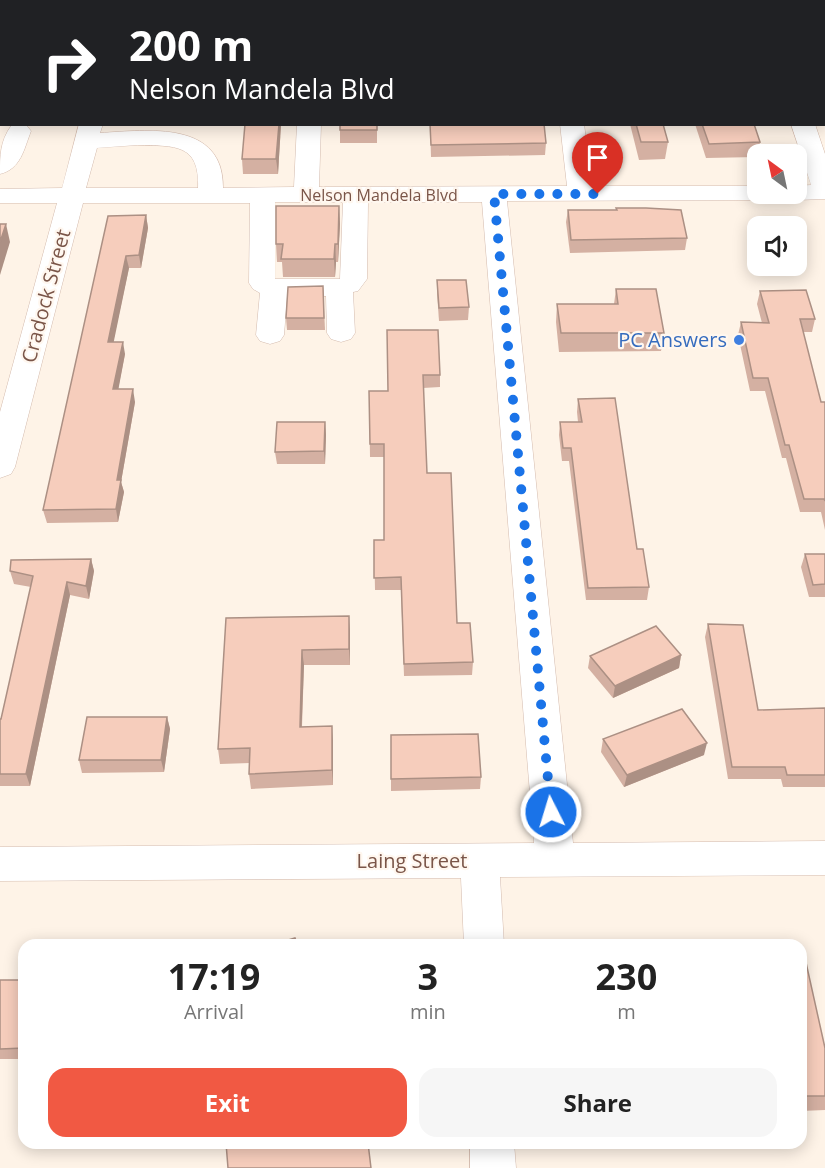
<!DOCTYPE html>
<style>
:root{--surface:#fff;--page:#f6f6f6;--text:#222;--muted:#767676;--accent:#f15943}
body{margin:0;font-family:"Open Sans",sans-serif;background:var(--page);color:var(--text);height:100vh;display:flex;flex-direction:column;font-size:22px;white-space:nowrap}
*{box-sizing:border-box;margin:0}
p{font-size:20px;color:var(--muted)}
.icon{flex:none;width:33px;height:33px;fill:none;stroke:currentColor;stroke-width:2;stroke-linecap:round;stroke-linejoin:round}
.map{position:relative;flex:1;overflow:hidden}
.sheet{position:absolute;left:18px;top:939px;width:789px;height:210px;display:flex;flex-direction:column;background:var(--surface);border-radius:18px;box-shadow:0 3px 15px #0003}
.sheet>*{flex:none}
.guide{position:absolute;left:0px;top:0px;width:825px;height:126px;box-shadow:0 3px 15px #0003;background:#202124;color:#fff;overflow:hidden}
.needle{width:39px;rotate:327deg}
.fabs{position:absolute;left:747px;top:144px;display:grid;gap:12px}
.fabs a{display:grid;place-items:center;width:60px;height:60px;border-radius:12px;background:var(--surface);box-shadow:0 3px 15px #0003;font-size:30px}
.pin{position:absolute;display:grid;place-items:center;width:51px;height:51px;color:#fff;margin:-62px -26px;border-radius:50% 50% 50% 0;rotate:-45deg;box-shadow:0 0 6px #0007}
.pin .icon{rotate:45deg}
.me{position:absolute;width:66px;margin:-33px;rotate:355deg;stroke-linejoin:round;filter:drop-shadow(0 0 4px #0008)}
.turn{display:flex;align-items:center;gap:21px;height:126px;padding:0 30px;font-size:27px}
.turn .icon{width:78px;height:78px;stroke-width:2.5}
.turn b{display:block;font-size:42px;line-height:51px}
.eta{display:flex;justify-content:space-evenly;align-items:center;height:102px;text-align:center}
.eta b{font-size:36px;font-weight:700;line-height:42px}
.cta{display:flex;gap:12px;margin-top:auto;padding:12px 30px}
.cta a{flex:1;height:69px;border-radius:18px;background:var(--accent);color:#fff;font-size:24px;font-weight:700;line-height:69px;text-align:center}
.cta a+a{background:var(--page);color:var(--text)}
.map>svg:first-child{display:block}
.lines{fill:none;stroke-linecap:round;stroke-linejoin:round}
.minor-casing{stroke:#d4bbae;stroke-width:1}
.minor{fill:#fff;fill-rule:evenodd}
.wall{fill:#d4b0a2}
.shaded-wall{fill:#ac9084}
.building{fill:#f6cdbc;stroke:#ac9084;stroke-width:1.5}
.route{stroke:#1a73e8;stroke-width:10;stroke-dasharray:0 18}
.shop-dot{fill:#3f7fe0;stroke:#fff7ef;stroke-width:2}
.labels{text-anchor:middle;stroke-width:4.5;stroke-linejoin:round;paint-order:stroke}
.far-street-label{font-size:16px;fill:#7a5548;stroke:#fff7ef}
.street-label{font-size:20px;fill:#7a5548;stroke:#fff7ef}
.shop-label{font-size:20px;fill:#366cbe;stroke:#fff7ef;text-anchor:end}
</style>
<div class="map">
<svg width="825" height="1168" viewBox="0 0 825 1168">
<rect width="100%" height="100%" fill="#fef3e7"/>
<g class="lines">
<defs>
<g id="minor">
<polygon points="116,0 136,0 115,2"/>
<rect x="405" y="0" width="20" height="2"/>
<polygon points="752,0 772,0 773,2 752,2"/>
<path d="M21,124L27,126L31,131C24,149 21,169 0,174C0,156 0,141 11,126Z"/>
<path d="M79,124H103L100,133C148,130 224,120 223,188L294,187L297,124H321L319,187L567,186L560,124H584L592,186H758V194H770L767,198L758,200L507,201L573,843L825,841V875L500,877L504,945H464L461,878L0,881V847L534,843L482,202H368L367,279L358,291L353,292L355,333L351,339L341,342L331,339L327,333L326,296L287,297L284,335L280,341L270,344L260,341L256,335L260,293L253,289L249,283L250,203H83L15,467L11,474L0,478V412L57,203H0V189L62,188ZM138,145C174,146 200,143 198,188H86L97,148ZM275,202H343L340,279H275Z"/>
<polygon points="791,124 815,124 825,154 825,199 796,200 787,198 784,194 796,194 796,186 811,185"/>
<polygon points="470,1143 514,1143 516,1168 470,1168"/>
</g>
</defs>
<use href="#minor" class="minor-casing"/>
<use href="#minor" class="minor"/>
</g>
<g class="wall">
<polygon points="460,0 607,0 608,2 463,2"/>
<polygon points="660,0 732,0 733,2 660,2"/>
<polygon points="806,0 825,0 825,46 824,43 824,2 806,2"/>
<polygon points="2,69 2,120 0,124 0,73"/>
<polygon points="281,124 278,174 243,174 242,159"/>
<polygon points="377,124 377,143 340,143 340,130"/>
<polygon points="430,124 544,124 546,143 545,155 431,157"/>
<polygon points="630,124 663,124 668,142 665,159 639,160"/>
<polygon points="695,124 754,124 760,142 757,157 706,158"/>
<polygon points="339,206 340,224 338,262 336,262 335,277 283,277 282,262 277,262 276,244"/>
<polygon points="568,210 687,238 685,250 570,253 566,222"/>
<polygon points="146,215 148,228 141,268 129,268 113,342 125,354 118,389 135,402 121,482 124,492 118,522 47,523 43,510 108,216"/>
<polygon points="437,280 469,307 468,320 439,321 437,293"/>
<polygon points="323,286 325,330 287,330 286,318"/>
<polygon points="616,289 664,333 661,351 559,352 556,322 557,304 614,304"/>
<polygon points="760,291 815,319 812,332 803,332 821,402 825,402 825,530 821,512 800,512 786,458 782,458 765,391 750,391 738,335 741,322 762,323 757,304"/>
<polygon points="387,330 440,375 440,387 423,388 427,473 457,623 473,662 472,675 404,676 401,590 375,590 374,540 384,540 384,457 370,457 369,391 388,391"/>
<polygon points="578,399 637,549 649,587 647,600 586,600 569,461 562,461 559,435 560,422 578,422 577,412"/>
<polygon points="325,422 326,435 325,464 277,464 275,452"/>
<polygon points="805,554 825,554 825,597 809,597 801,567"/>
<polygon points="91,559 94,571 89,599 70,595 30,786 0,786 0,719 1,719 31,587 14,584 10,571"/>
<polygon points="226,618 350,631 350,665 304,665 302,727 333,741 333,785 251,789 249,774 250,763 220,764 218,749"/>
<polygon points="708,624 758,710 825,708 825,787 783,787 781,779 728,779 705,637"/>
<polygon points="681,655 679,668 613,698 588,668 590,656"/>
<polygon points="167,717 170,729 164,772 82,773 79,760"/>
<polygon points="391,735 481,777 480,789 391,791"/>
<polygon points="603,739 704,755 624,787 601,752"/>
<polygon points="801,949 825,1048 825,1110 801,1111"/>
<rect x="0" y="980" width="24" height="79"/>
</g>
<g class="shaded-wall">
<polygon points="2,105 2,120 0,124 0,109"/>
<polygon points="279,124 281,124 278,174 276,159"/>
<polygon points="339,206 340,224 338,262 338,244"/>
<polygon points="146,215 148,228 141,268 139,255"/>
<polygon points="6,224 10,242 0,275 0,242"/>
<polygon points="335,244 336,262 335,277 334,259"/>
<polygon points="126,256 129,268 111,355 108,342"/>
<polygon points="123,342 125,354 116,402 113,389"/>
<polygon points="133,389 135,402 121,482 124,492 118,522 116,509 117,480"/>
<polygon points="325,422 326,435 325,464 324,451"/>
<polygon points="91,559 94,571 89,599 86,586"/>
<polygon points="67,582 70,595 30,786 26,774"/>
<polygon points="349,616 350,631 350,665 349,649"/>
<polygon points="302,650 304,665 301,742 300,727"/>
<polygon points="681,655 679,668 613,698 615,686"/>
<polygon points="167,717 170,729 164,772 161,760"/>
<polygon points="332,726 333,741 333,785 332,770"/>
<polygon points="707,743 704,755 624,787 627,775"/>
</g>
<g class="building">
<polygon points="20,0 64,0 63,2 19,2"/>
<rect x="180" y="0" width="48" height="2"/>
<polygon points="479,0 607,0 608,2 482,2"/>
<polygon points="676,0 732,0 733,2 676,2"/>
<polygon points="812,0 825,0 825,30 824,26 824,2 813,2"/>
<polygon points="2,69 2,95 0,95 0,73"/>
<polygon points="245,124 279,124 276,159 242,159"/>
<rect x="340" y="124" width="37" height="6"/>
<polygon points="430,124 544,124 546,143 431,145"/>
<polygon points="636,124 663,124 668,142 641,142"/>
<polygon points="702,124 754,124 760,142 709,144"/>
<polygon points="276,206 339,206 338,244 335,244 334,259 281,259 283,244 276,244"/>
<polygon points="616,208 646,208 681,210 687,238 571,240 568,210 617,210"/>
<polygon points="146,215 139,255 126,256 108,342 123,342 113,389 133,389 117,480 121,480 116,509 43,510 108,216"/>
<polygon points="0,224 6,224 0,242"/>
<polygon points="437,280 466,280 469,307 439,308"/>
<polygon points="323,286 324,318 286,318 288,287"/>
<polygon points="616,289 656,289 664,333 561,333 557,304 618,304"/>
<polygon points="806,290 815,319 800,319 821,402 825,402 825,501 824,499 804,499 789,445 785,445 768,378 753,378 741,322 769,323 760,291"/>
<polygon points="387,330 438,330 440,375 423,375 427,473 451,473 457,623 470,623 473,662 404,664 401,577 374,578 374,540 384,540 384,444 370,444 369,391 388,391"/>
<polygon points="615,398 637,549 643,549 649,587 588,588 571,448 563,448 560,422 582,422 578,399"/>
<polygon points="277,422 325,422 324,451 275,452"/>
<polygon points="805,554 825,554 825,584 813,585"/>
<polygon points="91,559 86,586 67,582 26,774 0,774 0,719 1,719 33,576 10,571 11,560"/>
<polygon points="349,616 349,649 302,650 300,727 332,726 332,770 249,774 250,748 218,749 226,618"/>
<polygon points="708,624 743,625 758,710 825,708 825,775 787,775 785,767 732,767"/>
<polygon points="656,626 681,655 615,686 590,656"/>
<polygon points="682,709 707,743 627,775 603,739"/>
<polygon points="87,717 167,717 161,760 79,760"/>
<polygon points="478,734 481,777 391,779 391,735"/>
<polygon points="295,938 298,945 272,945"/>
<polygon points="801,949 803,949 825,1048 825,1096 801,1096"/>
<polygon points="0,980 24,980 24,1048 0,1049"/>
<polygon points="226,1143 368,1143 371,1168 228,1168"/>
</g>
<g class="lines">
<polyline class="route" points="551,812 494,194 598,194"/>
</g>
<circle class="shop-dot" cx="739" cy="340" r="6"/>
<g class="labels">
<g class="far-street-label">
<text x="379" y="201">Nelson Mandela Blvd</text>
</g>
<g class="street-label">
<text transform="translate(46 296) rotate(-75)" y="7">Cradock Street</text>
<text x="412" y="868">Laing Street</text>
</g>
<g class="shop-label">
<text x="727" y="347">PC Answers</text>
</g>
</g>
</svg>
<div class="fabs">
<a><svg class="needle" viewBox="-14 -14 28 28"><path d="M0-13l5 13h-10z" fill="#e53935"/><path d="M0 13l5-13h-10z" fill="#767676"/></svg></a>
<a><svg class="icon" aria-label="sound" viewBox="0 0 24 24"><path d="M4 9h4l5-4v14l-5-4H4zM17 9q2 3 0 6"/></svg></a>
</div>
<div class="pin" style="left:598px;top:194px;background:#d93025"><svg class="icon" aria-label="arrive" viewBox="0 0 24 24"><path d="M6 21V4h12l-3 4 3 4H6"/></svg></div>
<svg class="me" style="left:551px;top:812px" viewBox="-20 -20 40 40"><circle r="17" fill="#1a73e8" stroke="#fff" stroke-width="3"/><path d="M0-11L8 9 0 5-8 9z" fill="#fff"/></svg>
<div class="guide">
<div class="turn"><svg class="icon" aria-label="right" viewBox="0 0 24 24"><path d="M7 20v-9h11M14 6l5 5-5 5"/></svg><div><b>200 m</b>Nelson Mandela Blvd</div></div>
</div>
<section class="sheet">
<div class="eta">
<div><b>17:19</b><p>Arrival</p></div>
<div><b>3</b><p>min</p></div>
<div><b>230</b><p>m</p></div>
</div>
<div class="cta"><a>Exit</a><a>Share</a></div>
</section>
</div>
